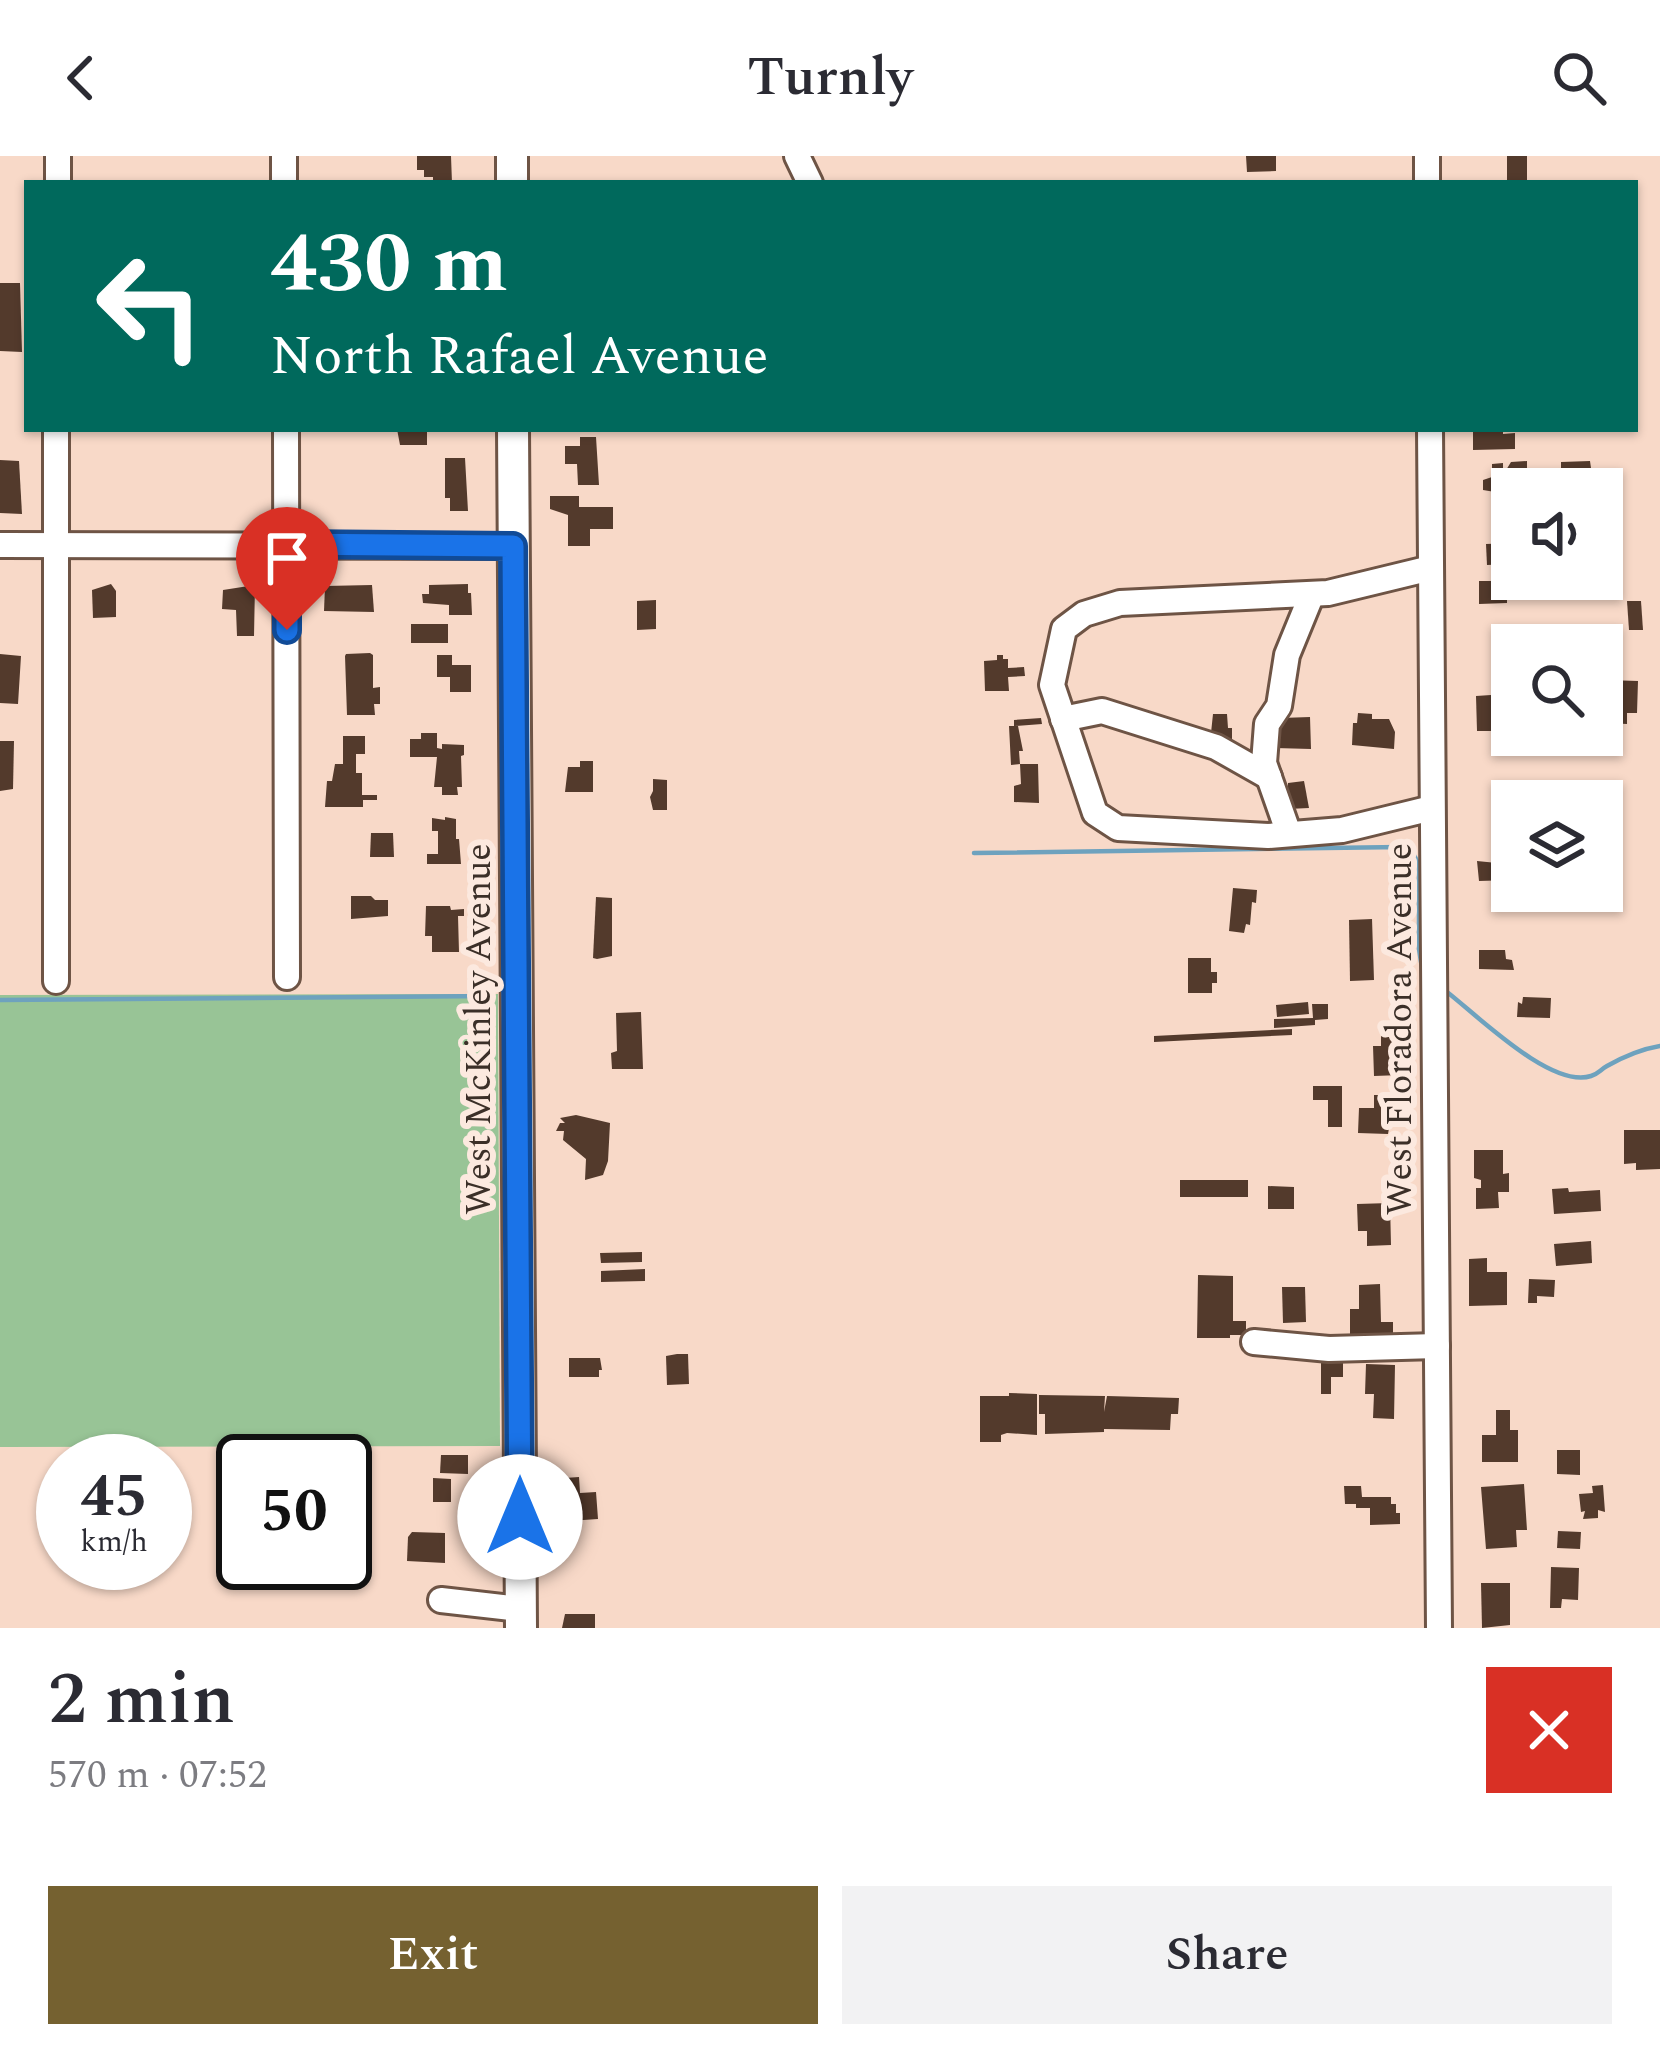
<!DOCTYPE html>
<meta charset="utf-8">
<style>
:root{--surface:#fff;--page:#f2f2f3;--text:#2b2b33;--muted:#7c7c81;--accent:#756130}
body{margin:0;font-family:Spectral,serif;background:var(--page);color:var(--text);height:100vh;display:flex;flex-direction:column;font-size:45px;white-space:nowrap}
*{box-sizing:border-box;margin:0}
p{font-size:39px;color:var(--muted)}
.icon{flex:none;width:66px;height:66px;fill:none;stroke:currentColor;stroke-width:2;stroke-linecap:round;stroke-linejoin:round}
.map{position:relative;height:1472px;overflow:hidden}
.panel{display:flex;flex-direction:column;background:var(--surface);flex:1}
.panel>*{flex:none}
.guide{position:absolute;left:24px;top:24px;width:1614px;height:252px;border-radius:0px;box-shadow:0 3px 9px #0004;background:#00695c;color:#fff;overflow:hidden}
.tools{position:absolute;left:1491px;top:312px;display:grid;gap:24px}
.tools a{display:grid;place-items:center;width:132px;height:132px;border-radius:0px;background:var(--surface);box-shadow:0 3px 9px #0004;font-size:60px}
.speed{position:absolute;left:36px;top:1278px;display:flex;gap:24px;font-size:60px;font-weight:700;text-align:center}
.speed>*{display:grid;place-content:center;width:156px;height:156px;border-radius:50%;background:var(--surface);box-shadow:0 3px 9px #0004;line-height:1}
.speed small{font-size:30px;font-weight:400}
.speed .limit{border:6px solid #111;border-radius:18px;background:#fff;color:#111}
.pin{position:absolute;display:grid;place-items:center;width:102px;height:102px;color:#fff;margin:-123px -51px;border-radius:50% 50% 50% 0;rotate:-45deg;box-shadow:0 0 12px #0007}
.pin .icon{rotate:45deg}
.me{position:absolute;width:132px;margin:-66px;rotate:0deg;stroke-linejoin:round;filter:drop-shadow(0 0 9px #0008)}
.turn{display:flex;align-items:center;gap:42px;height:252px;padding:0 48px;font-size:54px}
.turn .icon{width:156px;height:156px;stroke-width:2.5}
.turn b{display:block;font-size:84px;line-height:102px}
.round{display:grid;place-items:center;flex:none;width:126px;height:126px;border-radius:0px;background:var(--page)}
.summary{display:flex;align-items:center;justify-content:space-between;height:204px;padding:0 48px}
h1{font-size:72px;font-weight:600;line-height:90px}
.action{display:flex;gap:24px;margin-top:auto;padding:24px 48px}
.action a{flex:1;height:138px;border-radius:0px;background:var(--accent);color:#fff;font-size:48px;font-weight:600;line-height:138px;text-align:center}
.action a+a{background:var(--page);color:var(--text)}
header{display:flex;justify-content:space-between;align-items:center;height:156px;padding:0 48px;background:var(--surface);font-size:54px;font-weight:600}
.map>svg:first-child{display:block}
.green{fill:#98c496}
.lines{fill:none;stroke-linecap:round;stroke-linejoin:round}
.stream{stroke:#6ea2be;stroke-width:4.5}
.building{fill:#533a2c}
.minor-casing{stroke:#6e5445;stroke-width:30}
.major-casing{stroke:#6e5445;stroke-width:36}
.minor{stroke:#fff;stroke-width:24}
.major{stroke:#fff;stroke-width:30}
.route-casing{stroke:#114b97;stroke-width:30}
.route{stroke:#1a73e8;stroke-width:21}
.labels{text-anchor:middle;stroke-width:12;stroke-linejoin:round;paint-order:stroke}
.street-label{font-size:36px;fill:#3b2f28;stroke:#fce9df}
</style>
<header><svg class="icon" aria-label="back" viewBox="0 0 24 24"><path d="M15 5l-7 7 7 7"/></svg>Turnly<svg class="icon" aria-label="search" viewBox="0 0 24 24"><circle cx="10" cy="10" r="6"/><path d="M15 15l6 6"/></svg></header>
<div class="map">
<svg width="1660" height="1472" viewBox="0 0 1660 1472">
<rect width="100%" height="100%" fill="#f8d9c8"/>
<polygon class="green" points="498,838 500,1290 0,1291 0,839"/>
<g class="lines">
<g class="stream">
<polyline points="974,697 1401,691 1413,697 1419,709 1419,793 1423,819"/>
<path d="M1447,836C1477,859 1551,933 1591,920C1598,918 1600,914 1607,910C1623,901 1642,893 1660,890"/>
<polyline points="0,844 491,840"/>
</g>
</g>
<g class="building">
<polygon points="417,0 451,0 452,27 433,27 433,21 424,21 424,14 417,14"/>
<polygon points="1246,0 1276,0 1276,15 1247,16"/>
<rect x="1507" y="0" width="20" height="27"/>
<polygon points="0,127 20,127 22,196 0,195"/>
<polygon points="397,273 427,273 427,289 400,289"/>
<polygon points="1476,273 1496,273 1503,274 1503,278 1515,277 1515,293 1473,294 1473,275"/>
<polygon points="580,281 596,281 599,329 578,329 577,308 565,308 565,290 580,290"/>
<polygon points="445,302 465,302 468,355 450,355 450,342 445,342"/>
<polygon points="0,304 19,305 22,358 0,357"/>
<polygon points="1527,305 1527,326 1518,326 1518,321 1503,319 1503,331 1510,330 1511,344 1495,344 1495,336 1483,334 1483,324 1492,321 1492,308 1503,307 1503,319 1511,306"/>
<polygon points="1590,305 1591,312 1586,312 1585,333 1565,333 1565,312 1561,312 1561,306"/>
<polygon points="550,340 579,340 579,351 613,351 613,373 590,373 590,390 568,390 568,359 550,353"/>
<polygon points="1512,387 1512,408 1487,409 1486,388"/>
<polygon points="1479,425 1507,425 1507,447 1479,448"/>
<polygon points="111,428 116,435 116,461 93,462 92,434"/>
<polygon points="468,428 468,437 471,437 472,459 449,459 449,449 423,447 422,438 429,438 429,429"/>
<polygon points="255,429 254,480 237,480 236,454 222,453 223,434"/>
<polygon points="372,429 374,456 324,455 325,430"/>
<polygon points="656,444 656,473 637,474 637,445"/>
<polygon points="1627,445 1641,445 1643,474 1629,474"/>
<rect x="411" y="468" width="37" height="19"/>
<polygon points="370,497 373,499 373,532 380,531 380,548 374,548 375,559 347,559 345,500 346,498"/>
<polygon points="0,498 21,500 18,548 0,547"/>
<polygon points="437,499 452,499 452,509 471,509 471,536 450,536 450,521 437,521"/>
<polygon points="997,499 1003,499 1003,503 1008,503 1008,512 1024,511 1025,520 1008,521 1009,535 985,535 984,505 997,504"/>
<polygon points="1607,524 1638,525 1637,557 1627,557 1627,568 1606,567"/>
<polygon points="1506,538 1507,558 1495,575 1477,575 1476,540"/>
<polygon points="1358,557 1372,558 1372,563 1389,563 1395,576 1394,593 1352,589 1353,567 1357,567"/>
<polygon points="1213,558 1227,558 1228,572 1232,572 1232,587 1215,589 1215,577 1211,577"/>
<polygon points="1310,561 1311,593 1275,592 1275,571 1281,571 1281,562"/>
<polygon points="1041,562 1042,568 1015,570 1018,570 1023,595 1019,595 1020,608 1011,609 1009,570 1014,570 1014,564"/>
<polygon points="421,577 437,577 437,592 442,593 442,588 464,589 464,599 461,600 462,631 457,631 458,639 442,639 442,631 434,631 437,601 410,601 410,583 421,583"/>
<polygon points="343,580 365,580 365,598 356,598 356,617 362,617 362,639 377,639 377,644 363,644 363,651 325,651 327,625 332,625 335,608 343,608"/>
<polygon points="0,585 14,585 13,633 0,635"/>
<polygon points="580,605 593,605 593,636 565,636 568,611 580,611"/>
<polygon points="1020,608 1038,608 1039,647 1014,646 1014,630 1021,628"/>
<polygon points="653,623 667,624 667,654 653,654 650,641 653,635"/>
<polygon points="1304,625 1309,652 1288,653 1288,627"/>
<polygon points="445,661 456,663 456,683 459,683 461,708 427,708 427,698 438,698 438,675 432,675 432,662 445,664"/>
<polygon points="371,677 393,677 394,701 370,701"/>
<polygon points="1507,695 1507,708 1512,711 1512,724 1479,725 1477,705 1497,707 1497,696"/>
<polygon points="1233,732 1257,734 1256,747 1252,746 1250,769 1246,768 1244,777 1229,775"/>
<polygon points="351,740 371,740 375,744 388,744 388,760 351,763"/>
<polygon points="596,741 612,742 612,800 597,803 593,802"/>
<polygon points="426,750 450,750 451,754 464,753 464,760 458,760 459,796 432,796 432,780 425,780"/>
<polygon points="1372,763 1374,824 1350,825 1349,764"/>
<polygon points="1479,794 1505,794 1506,803 1512,804 1514,814 1479,813"/>
<polygon points="1188,802 1211,802 1211,816 1217,816 1217,827 1212,827 1212,837 1188,837"/>
<polygon points="1523,841 1551,842 1550,862 1517,861 1518,846 1522,848"/>
<polygon points="1308,846 1309,858 1277,861 1276,849"/>
<polygon points="1312,848 1328,848 1328,863 1315,864 1315,869 1274,872 1274,863 1313,862"/>
<polygon points="641,856 643,913 612,913 611,897 617,895 616,857"/>
<polygon points="1292,873 1292,879 1154,886 1154,880"/>
<polygon points="1400,876 1401,919 1374,920 1373,890 1381,890 1381,877"/>
<polygon points="1313,930 1342,930 1342,971 1328,971 1328,944 1313,944"/>
<polygon points="1374,939 1400,939 1400,955 1392,955 1388,978 1358,977 1359,952 1374,952"/>
<polygon points="576,959 610,967 608,1005 603,1019 585,1024 586,1003 563,984 564,975 556,975 560,967 565,967 560,962"/>
<polygon points="1624,974 1660,974 1660,1013 1636,1014 1636,1007 1624,1008"/>
<polygon points="1474,994 1503,994 1503,1018 1509,1017 1509,1036 1498,1036 1499,1052 1476,1053 1476,1032 1481,1032 1481,1024 1474,1022"/>
<rect x="1180" y="1024" width="68" height="17"/>
<polygon points="1268,1030 1294,1031 1294,1053 1268,1053"/>
<polygon points="1568,1032 1569,1036 1600,1034 1601,1055 1554,1058 1552,1033"/>
<polygon points="1390,1047 1391,1089 1367,1090 1367,1075 1358,1075 1357,1048"/>
<polygon points="1591,1085 1592,1107 1556,1110 1554,1088"/>
<polygon points="642,1096 642,1106 601,1107 600,1097"/>
<polygon points="1487,1102 1487,1116 1507,1116 1507,1149 1469,1150 1469,1103"/>
<polygon points="645,1113 645,1125 601,1126 601,1115"/>
<polygon points="1198,1119 1233,1120 1233,1165 1246,1165 1246,1179 1230,1179 1230,1182 1197,1182"/>
<polygon points="1529,1123 1555,1124 1554,1141 1537,1140 1537,1147 1528,1147"/>
<polygon points="1380,1128 1381,1166 1393,1166 1393,1185 1350,1185 1350,1153 1359,1153 1359,1129"/>
<polygon points="1282,1131 1305,1131 1306,1166 1283,1167"/>
<polygon points="677,1198 688,1198 689,1228 667,1229 666,1200"/>
<polygon points="569,1202 600,1202 602,1214 599,1214 599,1221 569,1221"/>
<polygon points="1321,1206 1343,1206 1343,1221 1331,1221 1331,1238 1321,1238"/>
<polygon points="1366,1208 1395,1209 1394,1263 1373,1262 1374,1238 1365,1238"/>
<polygon points="1009,1237 1037,1238 1037,1279 1007,1277 1001,1279 1001,1286 980,1286 980,1240 1009,1240"/>
<polygon points="1039,1239 1105,1240 1104,1256 1107,1240 1179,1242 1178,1258 1171,1258 1170,1274 1104,1273 1104,1276 1045,1278 1045,1258 1039,1258"/>
<polygon points="1496,1254 1510,1254 1510,1274 1518,1274 1518,1306 1482,1306 1482,1279 1496,1279"/>
<polygon points="1557,1294 1580,1294 1580,1319 1557,1318"/>
<polygon points="441,1299 468,1299 468,1318 440,1317"/>
<polygon points="579,1321 580,1337 596,1336 598,1363 569,1365 565,1322"/>
<polygon points="433,1322 451,1323 451,1346 433,1346"/>
<polygon points="1524,1328 1527,1374 1516,1374 1517,1391 1486,1393 1481,1331"/>
<polygon points="1603,1329 1605,1356 1598,1354 1598,1362 1583,1363 1585,1355 1581,1356 1579,1338 1593,1337 1592,1330"/>
<polygon points="1344,1330 1361,1330 1362,1341 1391,1341 1391,1348 1396,1348 1396,1357 1400,1357 1400,1368 1370,1369 1370,1352 1356,1352 1356,1348 1345,1348"/>
<polygon points="1558,1375 1581,1376 1580,1393 1557,1392"/>
<polygon points="412,1376 445,1377 445,1407 407,1405 408,1381"/>
<polygon points="1551,1411 1579,1412 1578,1444 1562,1443 1561,1452 1550,1452"/>
<polygon points="1481,1427 1510,1427 1510,1469 1482,1472"/>
<polygon points="565,1458 595,1458 595,1472 562,1472"/>
</g>
<g class="lines">
<defs>
<g id="minor">
<polyline points="284,0 284,27"/>
<polyline points="797,0 810,27"/>
<polyline points="1427,0 1427,27"/>
<polyline points="58,27 58,0"/>
<polyline points="56,273 56,825"/>
<polyline points="286,273 287,821"/>
<polyline points="1430,273 1439,1472"/>
<polyline points="0,389 513,390"/>
<polyline points="1431,412 1328,437 1120,447 1084,458 1064,473 1052,529 1095,657 1118,672 1268,680 1342,674 1432,652"/>
<polyline points="1063,563 1102,555 1216,591 1269,621"/>
<polyline points="1289,678 1264,607 1267,568 1279,550 1287,499 1312,438"/>
<polyline points="1254,1186 1329,1193 1437,1190"/>
<polyline points="441,1444 520,1453"/>
</g>
<g id="major">
<polyline points="512,0 512,27"/>
<polyline points="513,273 521,1472"/>
</g>
</defs>
<use href="#minor" class="minor-casing"/>
<use href="#major" class="major-casing"/>
<use href="#minor" class="minor"/>
<use href="#major" class="major"/>
</g>
<g class="lines">
<defs>
<polyline id="route" points="287,474 287,388 513,390 520,1361"/>
</defs>
<use href="#route" class="route-casing"/>
<use href="#route" class="route"/>
</g>
<g class="labels">
<g class="street-label">
<text transform="translate(477 873) rotate(-90)" y="13">West McKinley Avenue</text>
<text transform="translate(1398 873) rotate(-90)" y="13">West Floradora Avenue</text>
</g>
</g>
</svg>
<div class="tools">
<a><svg class="icon" aria-label="sound" viewBox="0 0 24 24"><path d="M4 9h4l5-4v14l-5-4H4zM17 9q2 3 0 6"/></svg></a>
<a><svg class="icon" aria-label="search" viewBox="0 0 24 24"><circle cx="10" cy="10" r="6"/><path d="M15 15l6 6"/></svg></a>
<a><svg class="icon" aria-label="layers" viewBox="0 0 24 24"><path d="M12 4l9 5-9 5-9-5zM3 14l9 5 9-5"/></svg></a>
</div>
<div class="speed"><div>45<small>km/h</small></div><div class="limit">50</div></div>
<div class="pin" style="left:287px;top:474px;background:#d93025"><svg class="icon" aria-label="arrive" viewBox="0 0 24 24"><path d="M6 21V4h12l-3 4 3 4H6"/></svg></div>
<svg class="me" style="left:520px;top:1361px" viewBox="-20 -20 40 40"><circle r="19" fill="#fff"/><path d="M0-13L10 11 0 6-10 11z" fill="#1a73e8"/></svg>
<div class="guide">
<div class="turn"><svg class="icon" aria-label="left" viewBox="0 0 24 24"><path d="M17 20v-9H6M10 6l-5 5 5 5"/></svg><div><b>430 m</b>North Rafael Avenue</div></div>
</div>
</div>
<section class="panel">
<div class="summary"><div><h1>2 min</h1><p>570 m · 07:52</p></div><a class="round" style="background:#d93025;color:#fff"><svg class="icon" aria-label="close" viewBox="0 0 24 24"><path d="M6 6l12 12M18 6L6 18"/></svg></a></div>
<div class="action"><a>Exit</a><a>Share</a></div>
</section>
